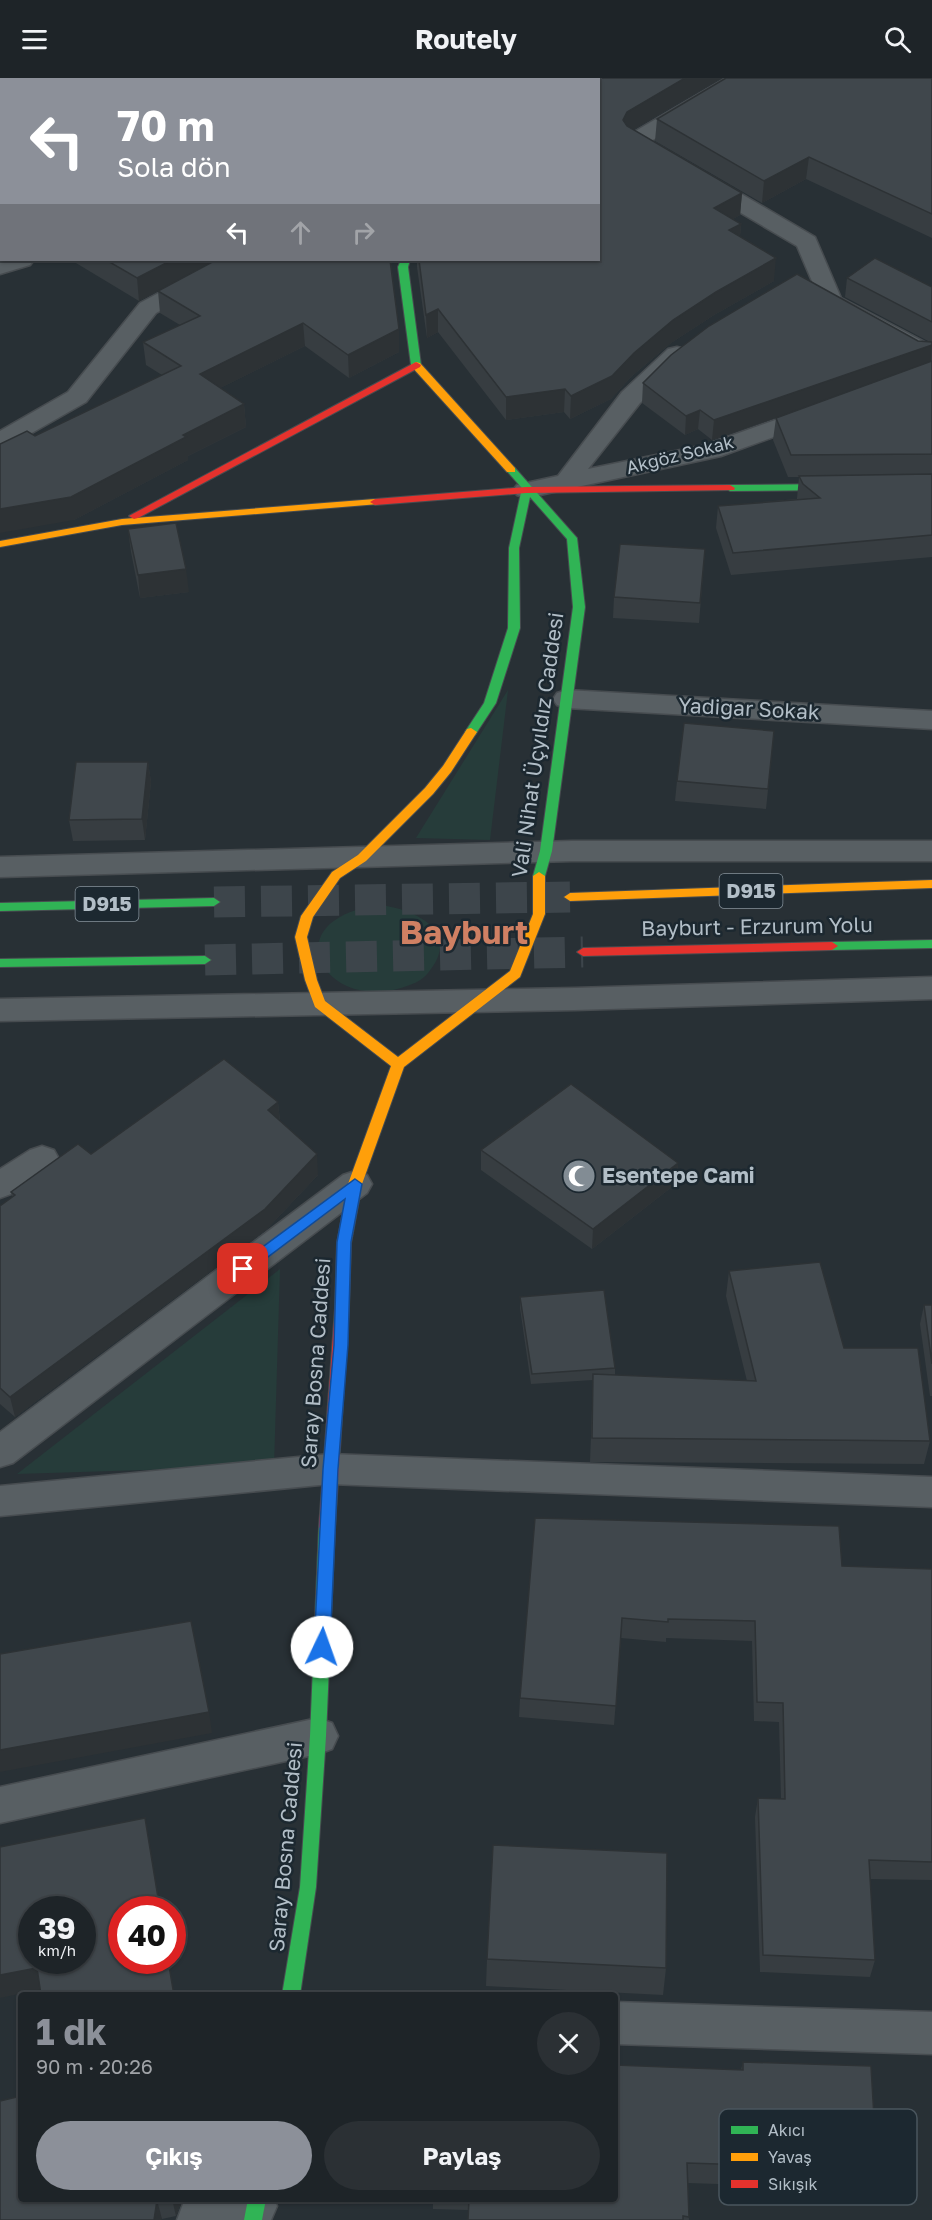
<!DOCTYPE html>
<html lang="tr">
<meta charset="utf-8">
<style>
:root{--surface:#1e2428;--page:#2b3034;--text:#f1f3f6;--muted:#a1a4a8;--line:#3c4145;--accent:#8c9099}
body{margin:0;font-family:"Golos Text",sans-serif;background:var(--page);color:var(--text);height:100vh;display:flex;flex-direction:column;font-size:22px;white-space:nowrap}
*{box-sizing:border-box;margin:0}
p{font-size:20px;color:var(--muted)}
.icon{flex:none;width:33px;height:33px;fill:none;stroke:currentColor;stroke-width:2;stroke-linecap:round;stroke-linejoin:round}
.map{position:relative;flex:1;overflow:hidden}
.sheet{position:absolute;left:18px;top:1914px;width:600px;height:210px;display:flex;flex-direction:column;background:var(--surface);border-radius:6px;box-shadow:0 2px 4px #0004,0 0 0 2px var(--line)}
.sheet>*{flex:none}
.top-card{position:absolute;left:0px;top:0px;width:600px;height:183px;box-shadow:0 2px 4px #0004,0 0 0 2px var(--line);background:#8c9099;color:#fff;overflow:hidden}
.speed{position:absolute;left:18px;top:1818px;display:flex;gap:12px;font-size:30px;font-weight:700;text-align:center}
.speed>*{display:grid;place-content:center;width:78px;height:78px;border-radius:50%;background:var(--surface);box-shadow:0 2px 4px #0004,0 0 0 2px var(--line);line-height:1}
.speed small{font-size:15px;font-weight:400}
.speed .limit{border:9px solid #d22;background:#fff;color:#111}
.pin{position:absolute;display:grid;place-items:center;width:51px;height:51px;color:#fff;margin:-26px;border-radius:12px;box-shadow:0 3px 9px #0006}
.me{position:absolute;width:66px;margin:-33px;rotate:3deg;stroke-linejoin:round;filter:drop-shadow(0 0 4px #0008)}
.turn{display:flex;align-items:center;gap:21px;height:126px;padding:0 18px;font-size:27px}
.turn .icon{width:78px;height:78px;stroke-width:2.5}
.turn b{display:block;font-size:42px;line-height:51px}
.lanes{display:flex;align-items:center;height:57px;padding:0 18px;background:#0003;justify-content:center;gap:30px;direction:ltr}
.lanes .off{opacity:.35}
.round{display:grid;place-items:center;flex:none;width:63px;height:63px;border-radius:32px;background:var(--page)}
.headline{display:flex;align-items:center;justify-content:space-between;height:102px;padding:0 18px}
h1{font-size:36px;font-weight:700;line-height:45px;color:var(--accent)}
.cta{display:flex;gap:12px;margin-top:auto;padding:12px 18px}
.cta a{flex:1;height:69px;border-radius:36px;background:var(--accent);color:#fff;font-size:24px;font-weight:700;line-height:69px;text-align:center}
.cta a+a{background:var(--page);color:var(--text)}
header{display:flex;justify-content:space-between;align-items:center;height:78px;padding:0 18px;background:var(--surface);font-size:27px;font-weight:700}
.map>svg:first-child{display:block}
.green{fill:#263c3a}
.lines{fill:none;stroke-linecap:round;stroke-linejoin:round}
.highway-tunnel{stroke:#3d454b;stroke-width:31;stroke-dasharray:31 16;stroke-linecap:butt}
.street-casing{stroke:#474c50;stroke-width:3}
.fast-casing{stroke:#474c50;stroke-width:2}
.slow-casing{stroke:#474c50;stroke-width:2}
.jam-casing{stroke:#474c50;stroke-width:2}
.street{fill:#585f63;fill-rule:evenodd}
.fast{fill:#30b455;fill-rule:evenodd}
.slow{fill:#ff9f0a;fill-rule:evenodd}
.jam{fill:#e5322d;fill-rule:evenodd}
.wall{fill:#373d41}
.shaded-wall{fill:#2d3235}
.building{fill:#40474c;stroke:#2d3235;stroke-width:1.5;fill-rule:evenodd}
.route{fill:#1a73e8;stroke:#114b97;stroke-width:1.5}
.labels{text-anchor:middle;stroke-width:5;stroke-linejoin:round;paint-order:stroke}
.far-street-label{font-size:18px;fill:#b2bec7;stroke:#1c2830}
.shield{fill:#1c2830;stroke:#85919a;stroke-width:1.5}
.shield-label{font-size:20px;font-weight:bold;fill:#b2bec7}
.street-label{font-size:21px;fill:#b2bec7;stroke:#1c2830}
.poi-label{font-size:21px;font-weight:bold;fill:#b2bec7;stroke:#1c2830;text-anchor:start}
.town-label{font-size:33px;font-weight:bold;fill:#d08063;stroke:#1c2830}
.key{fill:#1c2830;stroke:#49555d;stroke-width:1.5}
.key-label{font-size:16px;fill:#b2bec7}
</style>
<header><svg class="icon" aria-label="menu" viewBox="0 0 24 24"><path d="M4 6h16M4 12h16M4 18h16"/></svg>Routely<svg class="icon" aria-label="search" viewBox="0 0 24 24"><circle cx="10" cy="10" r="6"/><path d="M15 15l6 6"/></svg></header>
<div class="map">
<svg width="932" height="2142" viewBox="0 0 932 2142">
<rect width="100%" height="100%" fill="#283035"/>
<g class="green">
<polygon points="508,612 490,762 416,760"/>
<path d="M380,827C415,831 463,854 428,895C422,903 411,907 401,910C323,934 272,841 380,827Z"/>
<polygon points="280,1191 274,1388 17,1396"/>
</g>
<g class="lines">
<g class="highway-tunnel">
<polyline points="214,824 570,819"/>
<polyline points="205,882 583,874"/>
</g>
<defs>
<g id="street">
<polygon points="726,0 752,0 749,5 651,63 815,159 841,220 932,268 932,282 915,280 823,229 797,168 627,68 624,63 627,58"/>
<polygon points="0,181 2,181 34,182 30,187 0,196"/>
<polygon points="220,182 249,182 245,187 156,235 86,324 9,368 0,371 0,353 68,314 140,225"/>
<polygon points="677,269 686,271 689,276 686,281 640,325 588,391 705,367 817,327 826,330 830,335 826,340 721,378 526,420 517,417 513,412 517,407 558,398 622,314 668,271"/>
<polygon points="567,612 932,633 932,651 567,630 557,627 553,621 557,615"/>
<polygon points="572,763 932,763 932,783 572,783 0,799 0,779"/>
<polygon points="932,899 932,921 575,932 0,943 0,921 575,910"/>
<path d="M42,1068L54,1072L59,1081C49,1099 19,1114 0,1120V1091L30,1072Z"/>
<polygon points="355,1093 367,1097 372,1106 367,1115 13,1385 0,1389 0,1354 343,1097"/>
<polygon points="330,1376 932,1399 932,1429 330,1406 0,1438 0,1408"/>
<polygon points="318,1640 332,1645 338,1658 332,1671 318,1676 0,1745 0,1709"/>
<polygon points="615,1924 932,1934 932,1976 615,1966"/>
<polygon points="196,2121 274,2121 277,2128 271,2142 177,2142 183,2126"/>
</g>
<g id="fast">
<polygon points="401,182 410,182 408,189 421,287 416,290 411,287 398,189"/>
<polygon points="511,389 515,390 577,460 585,529 552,773 545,798 539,802 533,798 540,773 573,529 567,461 530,419 519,470 520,550 496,625 475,657 467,657 465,654 484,625 508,550 509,470 522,410 506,392"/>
<polygon points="932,405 932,411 730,413 725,410 730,407"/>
<polygon points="214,820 220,824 214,828 0,833 0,825"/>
<polygon points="932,862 932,870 832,872 826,868 832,864"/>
<polygon points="205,878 211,882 205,886 0,889 0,881"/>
<polygon points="327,1443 332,1444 335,1449 326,1658 316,1809 300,1917 282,1917 300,1809 310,1658 319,1449 322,1444"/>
<polygon points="248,2121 266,2121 262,2142 244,2142"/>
</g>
<g id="slow">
<polygon points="416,284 420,285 515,390 515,394 507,394 412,289 411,287"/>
<polygon points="375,421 380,424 379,426 122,447 0,469 0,463 122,441"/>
<polygon points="471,650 477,654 451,694 433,716 366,783 340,800 313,839 307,859 317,902 325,923 398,979 510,893 533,836 533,798 539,794 545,798 545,836 520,899 404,989 362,1106 351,1165 349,1230 347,1234 337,1234 335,1230 337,1165 348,1106 391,988 315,929 305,902 295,859 301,838 332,794 358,777 425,710 443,688 467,651"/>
<polygon points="932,802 932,810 570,823 564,819 570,815"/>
</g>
<g id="jam">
<polygon points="416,284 421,287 420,289 138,440 134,441 129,438"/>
<polygon points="730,407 735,410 734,412 526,415 375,427 370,424 375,421 526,409"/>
<polygon points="832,864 838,868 832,872 583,878 577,874 583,870"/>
<polygon points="342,1224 347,1226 349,1230 335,1449 332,1454 327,1455 322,1454 319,1449 335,1230 337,1226"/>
</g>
</defs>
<use href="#street" class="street-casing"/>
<use href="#fast" class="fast-casing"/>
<use href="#slow" class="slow-casing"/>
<use href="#jam" class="jam-casing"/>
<use href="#street" class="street"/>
<use href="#fast" class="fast"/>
<use href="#slow" class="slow"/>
<use href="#jam" class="jam"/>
</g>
<g class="wall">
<polygon points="0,0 2,2 2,137 0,136"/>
<polygon points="282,0 722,0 633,52 742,115 740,137 733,141 741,146 740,159 774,203 714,237 671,265 632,298 611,321 570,341 564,334 506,342 438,254 427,260 417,189 417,182 598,182 598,2 279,2"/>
<polygon points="932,0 932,160 806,101 762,125 655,63 657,41"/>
<polygon points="71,182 393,182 391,186 399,251 399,274 349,300 305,268 220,310 244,326 246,349 188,378 188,382 74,442 35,358 162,297 146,287 143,264 180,247 160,235 158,213 139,223"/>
<polygon points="847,200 932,209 932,479 731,497 716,450 718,428 797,421 797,420 799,399 788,399 773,362 776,340 712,362 698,351 685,357 642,325 643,305 928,263 845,219"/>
<polygon points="128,451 189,514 140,520 131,474"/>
<polygon points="705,471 699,545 613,540 614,519"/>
<polygon points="774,653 766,731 675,723 677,703"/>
<polygon points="148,684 151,704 145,762 73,763 69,742"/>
<polygon points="278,1024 280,1043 318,1097 266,1152 15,1339 0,1326 0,1128 12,1119 11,1114 91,1076"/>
<polygon points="481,1072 678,1085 677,1105 592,1171 481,1092"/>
<polygon points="729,1193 844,1270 930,1363 924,1386 590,1384 593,1302 531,1306 520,1230 520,1219 615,1290 615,1297 747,1303 726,1218"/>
<polygon points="924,1227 932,1227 932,1318 930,1318 920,1246"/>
<polygon points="535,1440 842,1488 932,1491 932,1802 870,1801 875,1882 870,1899 760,1894 755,1739 758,1720 781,1721 779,1644 754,1643 752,1563 666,1560 666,1564 621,1560 614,1647 519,1639 520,1620"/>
<polygon points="487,1881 666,1890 663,1917 486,1908"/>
<polygon points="743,1984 877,2091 871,2111 688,2105 689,2142 468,2142 469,2132 433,2131 433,2121 615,2121 741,1992"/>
<polygon points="21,2121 181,2121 181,2125 176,2138 162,2141"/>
</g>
<g class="shaded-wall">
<polygon points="221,0 233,0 232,2 220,2"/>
<polygon points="685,0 722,0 626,56 623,42 627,34"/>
<polygon points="809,79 806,101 762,125 764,103"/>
<polygon points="742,115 740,137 712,153 714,130"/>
<polygon points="741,146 739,168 729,152"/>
<polygon points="776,180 774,203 714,237 671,265 632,298 611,321 570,341 571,318 673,242 716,214"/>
<polygon points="172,182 216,182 139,223 137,200"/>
<polygon points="438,231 438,254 427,260 426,237"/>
<polygon points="303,245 305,268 202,319 200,296"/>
<polygon points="399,251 399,274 349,300 348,277"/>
<polygon points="932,267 931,286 712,362 714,342"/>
<polygon points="565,311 564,334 506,342 506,319"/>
<polygon points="244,326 246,349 188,378 188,382 74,442 0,455 0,431 183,357"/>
<polygon points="700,332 698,351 685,357 686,338"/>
<polygon points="186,491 189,514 140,520 138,497"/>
<polygon points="148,684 151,704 145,762 142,741"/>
<polygon points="278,1024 280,1046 268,1032"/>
<polygon points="317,1076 318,1097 266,1152 15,1339 10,1319"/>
<polygon points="678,1085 677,1105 592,1171 593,1151"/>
<polygon points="209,1634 212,1655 0,1694 0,1672"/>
<polygon points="145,1740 149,1762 161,1832 160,1832"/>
<polygon points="37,1890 43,1911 0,1920 0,1897"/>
<polygon points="172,2121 181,2121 181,2125 176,2138"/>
<polygon points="157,2122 162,2141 161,2142 154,2142"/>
</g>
<g class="building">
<polygon points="0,0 66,0 69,2 2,2 2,118 0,116"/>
<polygon points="142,0 221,0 220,2 141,2"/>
<polygon points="282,0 409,0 405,2 279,2"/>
<polygon points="414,0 685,0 627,34 623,42 627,48 742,115 714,130 741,146 729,152 776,180 716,214 673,242 634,275 612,298 571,318 565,311 506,319 438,231 426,237 419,182 598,182 598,2 415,2"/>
<polygon points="726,0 932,0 932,136 809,79 764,103 657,41"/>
<polygon points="875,180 932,209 932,244 847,200"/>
<polygon points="106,182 172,182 137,200"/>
<polygon points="216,182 390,182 399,251 348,277 303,245 200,296 244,326 183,357 186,359 71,419 0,431 0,366 27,353 35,358 181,288 143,264 200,238 158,213"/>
<polygon points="797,196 918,263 932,264 932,267 714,342 700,332 686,338 643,305 671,277 709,248"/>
<polygon points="932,283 932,376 791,377 776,340"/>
<polygon points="932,396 932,457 733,475 718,428 820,420 803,406 799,398"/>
<polygon points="176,445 186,491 138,497 128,451"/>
<polygon points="620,466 705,471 700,525 614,519"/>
<polygon points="684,645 774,653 768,711 677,703"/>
<polygon points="76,684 148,684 142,741 69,742"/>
<polygon points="224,981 278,1024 268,1032 317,1076 265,1131 10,1319 0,1310 0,1128 15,1117 11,1114 78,1066 91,1076"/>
<polygon points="571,1006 678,1085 593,1151 481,1072"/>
<polygon points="820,1184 844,1270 918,1270 930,1363 592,1360 593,1296 756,1303 729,1193"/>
<polygon points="604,1212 615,1290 532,1296 520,1219"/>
<polygon points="924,1227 932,1227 932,1286"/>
<polygon points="535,1440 839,1448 842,1488 932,1491 932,1784 869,1782 875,1882 763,1877 758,1720 785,1721 783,1625 757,1624 755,1543 668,1541 668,1544 622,1540 616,1628 520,1620"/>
<polygon points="191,1543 209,1634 0,1672 0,1576"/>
<path d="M145,1740L160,1832H122V1882H168L174,1917H41L37,1890L0,1897V1769ZM32,1832H82V1882H32Z"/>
<polygon points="493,1767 667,1775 666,1890 487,1881"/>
<polygon points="743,1984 871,1988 877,2091 687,2085 689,2139 683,2138 683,2142 468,2142 469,2121 615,2121 615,1987 743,1992"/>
<polygon points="21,2018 21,2121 162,2121 157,2122 154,2142 0,2142 0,2023"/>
</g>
<polygon class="route" points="355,1101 362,1106 351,1164 348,1267 338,1391 330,1569 328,1574 322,1576 316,1574 314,1569 323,1391 334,1267 337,1164 345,1121 248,1194 238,1194 235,1191 238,1187"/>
<defs>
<symbol id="mosque-disc" viewBox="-11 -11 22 22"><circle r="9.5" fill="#828c94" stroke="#1c2830"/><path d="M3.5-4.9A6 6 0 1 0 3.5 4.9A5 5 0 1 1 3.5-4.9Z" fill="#fff"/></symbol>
</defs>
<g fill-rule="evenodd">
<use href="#mosque-disc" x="560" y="1079" width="38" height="38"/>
</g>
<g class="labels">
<g class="far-street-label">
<text transform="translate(680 377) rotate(-14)" y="6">Akgöz Sokak</text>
</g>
<g class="shield">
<rect x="719.5" y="796" width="63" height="34" rx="4.5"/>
<rect x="75.5" y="809" width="63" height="34" rx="4.5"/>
</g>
<g class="shield-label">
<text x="751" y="820">D915</text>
<text x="107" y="833">D915</text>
</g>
<g class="street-label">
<text transform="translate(749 631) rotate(3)" y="7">Yadigar Sokak</text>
<text transform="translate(538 667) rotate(-82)" y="7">Vali Nihat Üçyıldız Caddesi</text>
<text transform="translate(757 849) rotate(-1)" y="7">Bayburt - Erzurum Yolu</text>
<text transform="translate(316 1285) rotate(-86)" y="7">Saray Bosna Caddesi</text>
<text transform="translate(286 1769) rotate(-85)" y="7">Saray Bosna Caddesi</text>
</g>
<g class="poi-label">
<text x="602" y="1105">Esentepe Cami</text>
</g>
<g class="town-label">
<text x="464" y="866">Bayburt</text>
</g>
</g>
<rect x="719" y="2031" width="198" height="96" rx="9" class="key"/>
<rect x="731" y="2048" width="27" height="8" fill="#30b455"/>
<rect x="731" y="2075" width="27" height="8" fill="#ff9f0a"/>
<rect x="731" y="2102" width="27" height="8" fill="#e5322d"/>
<g class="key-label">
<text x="768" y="2058">Akıcı</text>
<text x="768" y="2085">Yavaş</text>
<text x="768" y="2112">Sıkışık</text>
</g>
</svg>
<div class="speed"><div>39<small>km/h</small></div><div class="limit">40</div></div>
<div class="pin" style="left:243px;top:1191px;background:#d93025"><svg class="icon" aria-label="arrive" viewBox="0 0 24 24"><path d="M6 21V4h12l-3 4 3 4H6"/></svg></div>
<svg class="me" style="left:322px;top:1569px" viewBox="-20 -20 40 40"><circle r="19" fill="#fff"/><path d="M0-13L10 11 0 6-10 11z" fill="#1a73e8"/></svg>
<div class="top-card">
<div class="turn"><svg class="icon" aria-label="left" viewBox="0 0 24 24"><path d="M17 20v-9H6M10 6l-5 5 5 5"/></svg><div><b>70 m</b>Sola dön</div></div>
<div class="lanes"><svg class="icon" aria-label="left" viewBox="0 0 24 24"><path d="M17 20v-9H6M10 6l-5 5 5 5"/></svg><svg class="icon off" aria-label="ahead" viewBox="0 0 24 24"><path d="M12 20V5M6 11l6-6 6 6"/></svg><svg class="icon off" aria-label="right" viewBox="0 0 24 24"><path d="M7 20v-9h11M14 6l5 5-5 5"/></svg></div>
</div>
<section class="sheet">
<div class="headline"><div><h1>1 dk</h1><p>90 m · 20:26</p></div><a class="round"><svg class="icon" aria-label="close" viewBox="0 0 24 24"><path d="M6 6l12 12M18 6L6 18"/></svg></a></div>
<div class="cta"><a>Çıkış</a><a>Paylaş</a></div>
</section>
</div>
